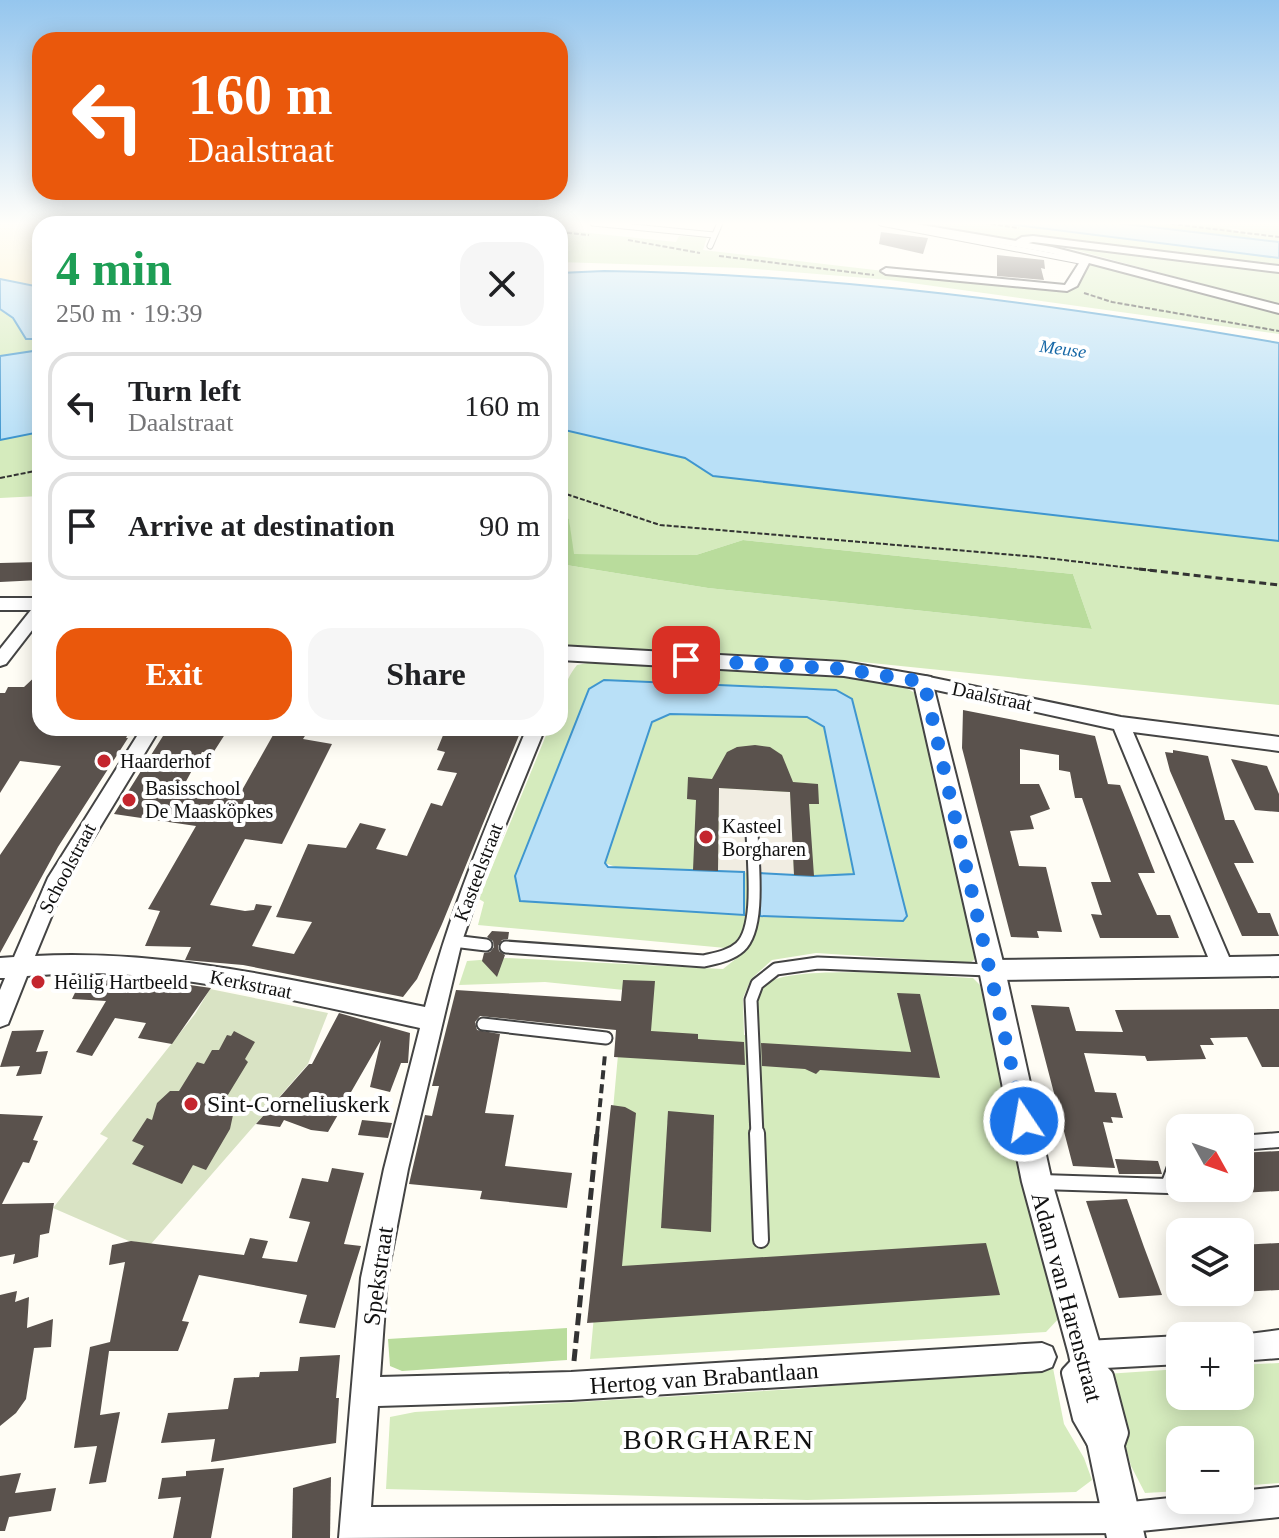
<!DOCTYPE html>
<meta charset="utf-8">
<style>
:root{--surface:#fff;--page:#f6f6f6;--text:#202124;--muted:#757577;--line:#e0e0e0;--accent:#ea580c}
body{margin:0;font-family:Georgia,serif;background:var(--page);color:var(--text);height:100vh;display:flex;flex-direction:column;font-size:30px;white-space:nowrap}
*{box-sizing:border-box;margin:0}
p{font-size:26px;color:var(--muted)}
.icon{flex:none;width:44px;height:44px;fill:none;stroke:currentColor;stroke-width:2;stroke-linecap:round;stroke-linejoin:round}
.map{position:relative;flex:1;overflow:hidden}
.panel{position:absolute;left:32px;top:216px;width:536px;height:520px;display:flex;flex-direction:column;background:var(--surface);border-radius:24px;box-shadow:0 4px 20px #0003}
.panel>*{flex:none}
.top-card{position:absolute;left:32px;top:32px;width:536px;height:168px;border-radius:24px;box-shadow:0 4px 20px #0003;background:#ea580c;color:#fff;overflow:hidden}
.needle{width:52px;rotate:130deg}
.buttons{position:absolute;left:1166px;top:1114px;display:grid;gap:16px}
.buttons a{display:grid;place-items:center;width:88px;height:88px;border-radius:16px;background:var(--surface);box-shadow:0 4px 20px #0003;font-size:40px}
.pin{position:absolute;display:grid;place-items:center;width:68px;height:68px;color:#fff;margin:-34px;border-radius:16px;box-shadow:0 4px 12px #0006}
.me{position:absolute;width:88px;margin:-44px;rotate:348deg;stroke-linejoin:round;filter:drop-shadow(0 0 6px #0008)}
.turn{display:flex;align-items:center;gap:28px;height:168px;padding:0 24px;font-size:36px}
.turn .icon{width:104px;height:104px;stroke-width:2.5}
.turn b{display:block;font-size:56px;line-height:68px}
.round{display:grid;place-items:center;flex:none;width:84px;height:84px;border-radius:24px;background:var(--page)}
.overview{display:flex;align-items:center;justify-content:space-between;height:136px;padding:0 24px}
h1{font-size:48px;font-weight:700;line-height:60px;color:#1e9e55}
.action{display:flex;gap:16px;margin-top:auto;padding:16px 24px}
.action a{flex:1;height:92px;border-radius:24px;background:var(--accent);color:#fff;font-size:32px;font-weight:700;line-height:92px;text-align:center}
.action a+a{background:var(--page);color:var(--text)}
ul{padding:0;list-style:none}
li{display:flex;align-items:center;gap:24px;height:108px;margin:0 16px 12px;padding:0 8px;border:4px solid var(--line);border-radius:24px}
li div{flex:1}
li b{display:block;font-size:30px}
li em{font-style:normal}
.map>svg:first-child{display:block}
.green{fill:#d5ebbd;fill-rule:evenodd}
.forest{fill:#b9dc9c}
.sand{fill:#fbeec1}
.cemetery{fill:#d9e3c4}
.plaza{fill:#f1ede2}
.water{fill:#b9e0f7;stroke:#3f96cf;stroke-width:2}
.building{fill:#5a524d}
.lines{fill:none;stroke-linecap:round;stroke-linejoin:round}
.service-far2-casing{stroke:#444;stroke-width:7}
.service-far1-casing{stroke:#444;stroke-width:15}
.service-casing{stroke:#444;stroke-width:18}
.minor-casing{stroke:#444;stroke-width:4}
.tertiary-casing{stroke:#444;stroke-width:4}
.path-far3{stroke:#333;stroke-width:2;stroke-dasharray:5 2;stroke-linecap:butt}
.path-far2{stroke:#333;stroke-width:3;stroke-dasharray:7 4;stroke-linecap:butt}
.path-far1{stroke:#333;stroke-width:4;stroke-dasharray:9 5;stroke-linecap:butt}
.path{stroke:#333;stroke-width:5;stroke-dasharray:12 6;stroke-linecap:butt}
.service-far2{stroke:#fff;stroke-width:5}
.service-far1{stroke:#fff;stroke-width:11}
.service{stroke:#fff;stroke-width:14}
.minor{fill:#fff;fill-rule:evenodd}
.tertiary{fill:#fff;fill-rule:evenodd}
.route{stroke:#1a73e8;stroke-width:14;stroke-dasharray:0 25.2}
.poi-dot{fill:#c4262e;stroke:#fff;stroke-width:3}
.labels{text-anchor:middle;stroke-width:8;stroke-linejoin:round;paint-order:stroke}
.far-water-label{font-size:18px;font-style:italic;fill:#1768a6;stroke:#fff}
.street-label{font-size:20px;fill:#111;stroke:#fff}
.poi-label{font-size:20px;fill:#111;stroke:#fff;text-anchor:start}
.near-poi-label{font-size:24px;fill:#111;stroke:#fff;text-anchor:start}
.near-street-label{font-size:24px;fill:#111;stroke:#fff}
.near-quarter-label{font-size:28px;letter-spacing:2px;fill:#111;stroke:#fff}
</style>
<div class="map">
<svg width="1279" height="1538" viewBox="0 0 1279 1538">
<rect width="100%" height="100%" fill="#fffdf5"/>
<g class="green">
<polygon points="919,223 1001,223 1279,258 1279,269 1023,238 1016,240"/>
<polygon points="1182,223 1279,223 1279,242 1255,239 1237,229"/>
<polygon points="560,230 676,242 679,236 707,237 703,250 1055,291 1073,289 1088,263 1279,313 1279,334 890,280 743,268 560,262 560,238 565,236 560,235"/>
<polygon points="1023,240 1038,240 1279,271 1279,305 1046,242"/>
<polygon points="0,309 13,318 26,339 40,339 40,496 0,498"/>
<polygon points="560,429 685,458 713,476 1279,541 1279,705 842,660 560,645 560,564 708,588 1092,629 1073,574 743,540 696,555 573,554 569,520 560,516"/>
<path d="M588,663L845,677L906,688L915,693L975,959L970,963L816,953L772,960L751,979L743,998L744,1035L759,1036C758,1022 753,998 763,986C783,962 936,976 973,978L980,985L1061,1316L1046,1332L590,1359L624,990L545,982L459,985L467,961L506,958L723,969L747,950L478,925L484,902L479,899L549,728H560C560,705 562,683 577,665ZM604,680L836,690L907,916L902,921L760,915V873L814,876L855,874L824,726L807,717L669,714L652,722L605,863L744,915L520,901L589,689Z"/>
<polygon points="1279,1363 1279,1483 1240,1486 1240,1440 1180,1440 1180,1491 1145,1493 1131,1466 1106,1374 1180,1369 1180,1396 1240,1396 1240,1365"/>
<polygon points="1053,1368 1064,1424 1084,1458 1092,1480 1076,1492 807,1500 386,1489 390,1417 415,1412 795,1389"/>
</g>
<g class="forest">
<path d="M1117,223C1162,223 1215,217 1255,239Z"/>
<polygon points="560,516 569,519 574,554 696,555 743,540 1073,574 1092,629 708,588 560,564"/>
<polygon points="567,1328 567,1360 402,1371 390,1366 388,1339"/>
</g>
<polygon class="sand" points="0,223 40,225 40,287 0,279"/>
<polygon class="cemetery" points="210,989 328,1013 308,1064 151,1244 129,1241 53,1208 108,1138 100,1134 195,1014"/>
<polygon class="plaza" points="719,788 790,792 794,875 718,871"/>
<g class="water">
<polygon points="1001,223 1117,223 1279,242 1279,258"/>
<path d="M604,271C831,274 1055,304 1279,343V541L713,476L685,458L560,429V273Z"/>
<polygon points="0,279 40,287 40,339 26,339 13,318 0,309"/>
<polygon points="40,350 40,432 0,440 0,356"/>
<polygon points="604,680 836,690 852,699 907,916 903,921 760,916 759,873 814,876 854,874 824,727 807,717 670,714 652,722 605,863 608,867 744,872 744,915 520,901 515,876 589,689"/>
</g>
<g class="building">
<polygon points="881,232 928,238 923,254 879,244"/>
<polygon points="997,255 1044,260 1045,269 1041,268 1044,280 997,276"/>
<polygon points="40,562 40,580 0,582 0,563"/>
<polygon points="40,672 40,728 131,728 126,738 128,738 58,847 0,953 0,855 61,766 20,761 0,793 0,693 5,693 8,687 24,687"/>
<polygon points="963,710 1095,736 1108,784 1120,785 1155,873 1138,873 1157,915 1170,915 1179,938 1100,938 1091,914 1102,915 1091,882 1111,882 1082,798 1075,798 1070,772 1059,770 1059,755 1020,749 1020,784 1039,784 1050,809 1030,816 1034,829 1010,831 1019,866 1046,867 1062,932 1037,931 1039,938 1011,937 962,748"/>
<polygon points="168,728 229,728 213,753 202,752 184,785 241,792 277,728 310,728 303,739 332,744 282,844 245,839 210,905 245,911 254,910 256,904 272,906 252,946 294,954 312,922 276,917 308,844 346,848 360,823 386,829 376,849 407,856 431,803 442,806 457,773 437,770 445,752 437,750 446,728 484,731 485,728 522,728 442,924 417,979 403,997 243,965 185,960 191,947 145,946 160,911 148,909 196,826 114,814"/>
<polygon points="755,745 770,747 782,755 793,782 818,784 819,804 809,804 814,876 794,875 790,792 719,788 718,871 693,870 696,800 687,799 688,777 712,779 727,752 737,747"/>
<polygon points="1173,750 1208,756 1225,820 1234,820 1254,863 1234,863 1258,913 1270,913 1279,936 1242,936 1170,771 1165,752 1173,753"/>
<polygon points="1231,759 1267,766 1279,794 1279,812 1255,810"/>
<polygon points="492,931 509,932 508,939 502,940 498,946 499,951 505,955 497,977 482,961 484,953 490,952 494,947 493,941 487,937"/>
<polygon points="82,978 162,981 211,988 172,1044 138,1038 146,1023 115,1018 92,1056 76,1052 106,1001 72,999"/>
<polygon points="623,980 655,981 651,1031 698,1034 698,1039 744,1042 745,1065 614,1057 616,1030 480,1016 475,1022 477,1030 500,1034 485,1113 514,1115 505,1166 572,1173 567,1208 480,1199 482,1191 409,1184 425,1115 432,1116 439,1086 432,1086 456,990 621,1001"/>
<polygon points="897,993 920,994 940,1078 820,1070 816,1074 805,1069 762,1066 761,1043 911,1052"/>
<polygon points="1031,1005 1069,1007 1076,1031 1123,1032 1115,1010 1279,1009 1279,1067 1262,1067 1247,1037 1210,1038 1214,1045 1200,1045 1206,1059 1147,1061 1145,1056 1084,1053 1095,1092 1116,1093 1123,1118 1111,1117 1113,1123 1103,1122 1115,1168 1073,1166"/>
<polygon points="339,1013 410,1033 408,1063 401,1063 390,1092 370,1087 381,1040 328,1132 311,1130 284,1120 280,1127 256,1124 309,1064 312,1064"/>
<polygon points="44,1030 36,1052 48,1051 41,1074 16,1076 20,1066 0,1067 12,1031"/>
<polygon points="234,1031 255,1042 245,1059 248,1062 223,1103 233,1115 230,1129 206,1170 193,1165 182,1184 132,1164 144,1146 132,1141 147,1118 152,1120 157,1103 170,1091 179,1091 197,1062 204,1064 212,1050 219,1050 227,1035 231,1036"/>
<polygon points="611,1105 625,1107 636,1113 622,1266 986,1243 1000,1295 587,1323"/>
<polygon points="668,1111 714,1115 711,1232 661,1228"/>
<polygon points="0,1114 43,1116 33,1140 38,1141 29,1163 23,1162 2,1204 54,1203 49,1233 40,1235 38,1257 13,1264 15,1254 0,1257"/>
<polygon points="362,1120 392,1123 388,1138 358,1135"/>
<polygon points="1279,1151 1279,1191 1240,1193 1240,1153"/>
<polygon points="1115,1159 1158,1161 1162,1174 1119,1174"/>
<polygon points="332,1168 364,1173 344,1244 361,1246 335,1328 299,1323 307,1295 199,1275 182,1321 189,1322 178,1351 109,1351 100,1415 120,1412 106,1482 89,1484 97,1446 74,1448 90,1347 110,1342 125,1262 109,1265 112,1245 131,1241 244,1255 250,1238 268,1241 262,1258 297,1262 310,1222 289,1218 302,1178 328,1182"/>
<polygon points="1127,1199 1144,1247 1162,1295 1119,1298 1086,1201"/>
<polygon points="1279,1243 1279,1290 1240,1292 1240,1245"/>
<polygon points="17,1291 15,1302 29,1297 27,1328 53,1319 51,1347 34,1348 26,1399 16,1413 0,1426 0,1295"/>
<polygon points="340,1355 336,1398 339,1398 336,1443 211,1462 215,1439 161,1443 168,1413 228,1409 234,1378 259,1377 260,1372 298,1371 300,1357"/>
<polygon points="224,1468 211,1538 173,1538 181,1497 158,1499 162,1478 186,1476 186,1471"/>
<polygon points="21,1473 15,1493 56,1488 51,1511 9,1517 5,1531 0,1531 0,1476"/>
<polygon points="331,1477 330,1538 292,1538 293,1488"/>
</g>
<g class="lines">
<defs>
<g id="service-far2">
<polyline points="593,223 714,235"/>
<polyline points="881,223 1085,262"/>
<polyline points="710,246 720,223"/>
</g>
<g id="service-far1">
<polyline points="453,941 486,945"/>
<path d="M506,947L704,961C716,958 730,956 740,947C762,927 752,857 752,828"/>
<polyline points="483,1024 606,1038"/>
<polyline points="757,1135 751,1000 757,984 776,969 818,963 988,970"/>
</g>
<g id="service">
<polyline points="757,1133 761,1240"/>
<polyline points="1240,1143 1279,1140"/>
<polyline points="1041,1182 1168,1186 1180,1154"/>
<polygon points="1086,1355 1106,1376 1121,1433 1109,1468 1080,1418 1069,1373"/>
</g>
<g id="minor">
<polygon points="1033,236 1279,266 1279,272 1033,242 1017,246 1012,243 1022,237"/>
<polygon points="1086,256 1091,259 1077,286 1067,291 886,274 881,271 886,268 1065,285 1083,257"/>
<polygon points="40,604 40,620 6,664 0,666 0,649 35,605"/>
<polygon points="924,676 1121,717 1279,737 1279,751 1133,732 1229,957 1279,956 1279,976 992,980 984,977 981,970 984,963 992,960 1208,957 1114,729 918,686 916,682 918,678"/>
<path d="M142,728H160L63,888L35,956C168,949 296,981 425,1007C450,909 488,821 527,728H545L483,880L462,941L408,1169L387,1278L380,1377L571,1372L1042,1343L1052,1347L1056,1357L1052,1367L1042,1371L571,1400L378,1406L371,1507L1121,1503L1180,1497V1500H1240V1491L1279,1487V1517L1121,1533L339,1538L361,1278L384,1169L420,1028C313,1005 204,976 94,973C72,972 49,975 27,976L8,1024L0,1027V990L5,978H0V958L14,957L48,878Z"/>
<polygon points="1279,1330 1279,1358 1240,1361 1240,1336 1233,1336"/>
<polygon points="1180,1336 1180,1364 1086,1369 1076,1365 1072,1355 1076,1345 1086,1341"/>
</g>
<g id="tertiary">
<polygon points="884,223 910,223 1052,247 1279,305 1279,313 1051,253"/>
<rect x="0" y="598" width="40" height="12"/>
<polygon points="560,646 844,662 931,677 1005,970 1052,1182 1103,1355 1145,1538 1107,1538 1069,1355 1022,1182 979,970 915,688 844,676 560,660"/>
</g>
</defs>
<use href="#service-far2" class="service-far2-casing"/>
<use href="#service-far1" class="service-far1-casing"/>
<use href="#service" class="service-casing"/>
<use href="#minor" class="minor-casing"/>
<use href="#tertiary" class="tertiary-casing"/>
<g class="path-far3">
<polyline points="447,223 462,224"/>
<polyline points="984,223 1019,228"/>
<polyline points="1164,223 1279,237"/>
<polyline points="488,224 495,224"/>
<polyline points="560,232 589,235"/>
<polyline points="628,240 700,253"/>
<polyline points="719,256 874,275"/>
<polyline points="1084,293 1112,302 1279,331"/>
<polyline points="0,478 40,470"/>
<polyline points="560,492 660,525 1038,557 1156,571"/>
</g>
<polyline class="path-far2" points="1139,569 1279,585"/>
<polyline class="path-far1" points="597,1135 605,1054"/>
<polyline class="path" points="574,1361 597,1133"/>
<use href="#service-far2" class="service-far2"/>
<use href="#service-far1" class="service-far1"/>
<use href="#service" class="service"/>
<use href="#minor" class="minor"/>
<use href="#tertiary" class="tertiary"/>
</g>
<linearGradient id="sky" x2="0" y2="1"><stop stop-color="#95c6ee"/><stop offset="0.51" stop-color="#fffefa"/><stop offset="1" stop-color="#fffefa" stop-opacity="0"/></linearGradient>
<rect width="1279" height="438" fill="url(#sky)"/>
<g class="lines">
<polyline class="route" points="686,660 844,669 924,682 1024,1121"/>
</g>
<g class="poi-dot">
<circle cx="104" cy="761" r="8"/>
<circle cx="129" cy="800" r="8"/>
<circle cx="706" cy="837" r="8"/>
<circle cx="38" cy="982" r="8"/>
<circle cx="191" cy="1104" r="8"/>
</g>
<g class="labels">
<g class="far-water-label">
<text transform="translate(1063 349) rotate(8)" y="6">Meuse</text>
</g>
<g class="street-label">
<text transform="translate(992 696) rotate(12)" y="7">Daalstraat</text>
<text transform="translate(67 868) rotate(-62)" y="7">Schoolstraat</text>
<text transform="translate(478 872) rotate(-69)" y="7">Kasteelstraat</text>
<text transform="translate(251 984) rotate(11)" y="7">Kerkstraat</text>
</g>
<g class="poi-label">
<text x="120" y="768">Haarderhof</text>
<text x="145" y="795">Basisschool<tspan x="145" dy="23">De Maasköpkes</tspan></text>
<text x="722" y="833">Kasteel<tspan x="722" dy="23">Borgharen</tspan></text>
<text x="54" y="989">Heilig Hartbeeld</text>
</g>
<g class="near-poi-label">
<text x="207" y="1112">Sint-Corneliuskerk</text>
</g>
<g class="near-street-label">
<text transform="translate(378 1276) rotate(-82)" y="8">Spekstraat</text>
<text transform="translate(1067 1297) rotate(75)" y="8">Adam van Harenstraat</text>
<text transform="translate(704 1378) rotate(-4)" y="8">Hertog van Brabantlaan</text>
</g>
<g class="near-quarter-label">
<text x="719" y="1449">BORGHAREN</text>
</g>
</g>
</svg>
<div class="buttons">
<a><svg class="needle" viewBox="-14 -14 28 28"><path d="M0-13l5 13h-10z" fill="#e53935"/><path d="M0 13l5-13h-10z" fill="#757577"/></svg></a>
<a><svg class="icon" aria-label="layers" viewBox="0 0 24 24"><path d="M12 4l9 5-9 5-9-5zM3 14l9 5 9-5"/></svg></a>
<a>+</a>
<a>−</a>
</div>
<div class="pin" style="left:686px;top:660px;background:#d93025"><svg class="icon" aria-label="arrive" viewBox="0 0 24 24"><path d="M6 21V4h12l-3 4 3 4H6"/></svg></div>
<svg class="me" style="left:1024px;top:1121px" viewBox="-20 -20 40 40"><circle r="17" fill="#1a73e8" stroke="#fff" stroke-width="3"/><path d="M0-11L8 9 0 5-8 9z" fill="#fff"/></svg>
<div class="top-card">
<div class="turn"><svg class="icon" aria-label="left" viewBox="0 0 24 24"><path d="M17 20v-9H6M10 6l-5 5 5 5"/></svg><div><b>160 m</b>Daalstraat</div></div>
</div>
<section class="panel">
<div class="overview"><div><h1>4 min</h1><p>250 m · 19:39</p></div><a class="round"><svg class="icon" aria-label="close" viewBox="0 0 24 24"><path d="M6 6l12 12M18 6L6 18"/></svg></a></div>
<ul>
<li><svg class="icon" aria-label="left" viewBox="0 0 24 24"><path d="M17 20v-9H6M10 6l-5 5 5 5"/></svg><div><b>Turn left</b><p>Daalstraat</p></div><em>160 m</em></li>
<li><svg class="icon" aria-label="arrive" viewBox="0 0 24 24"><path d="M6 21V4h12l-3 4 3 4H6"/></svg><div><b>Arrive at destination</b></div><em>90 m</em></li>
</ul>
<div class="action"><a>Exit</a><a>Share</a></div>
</section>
</div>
